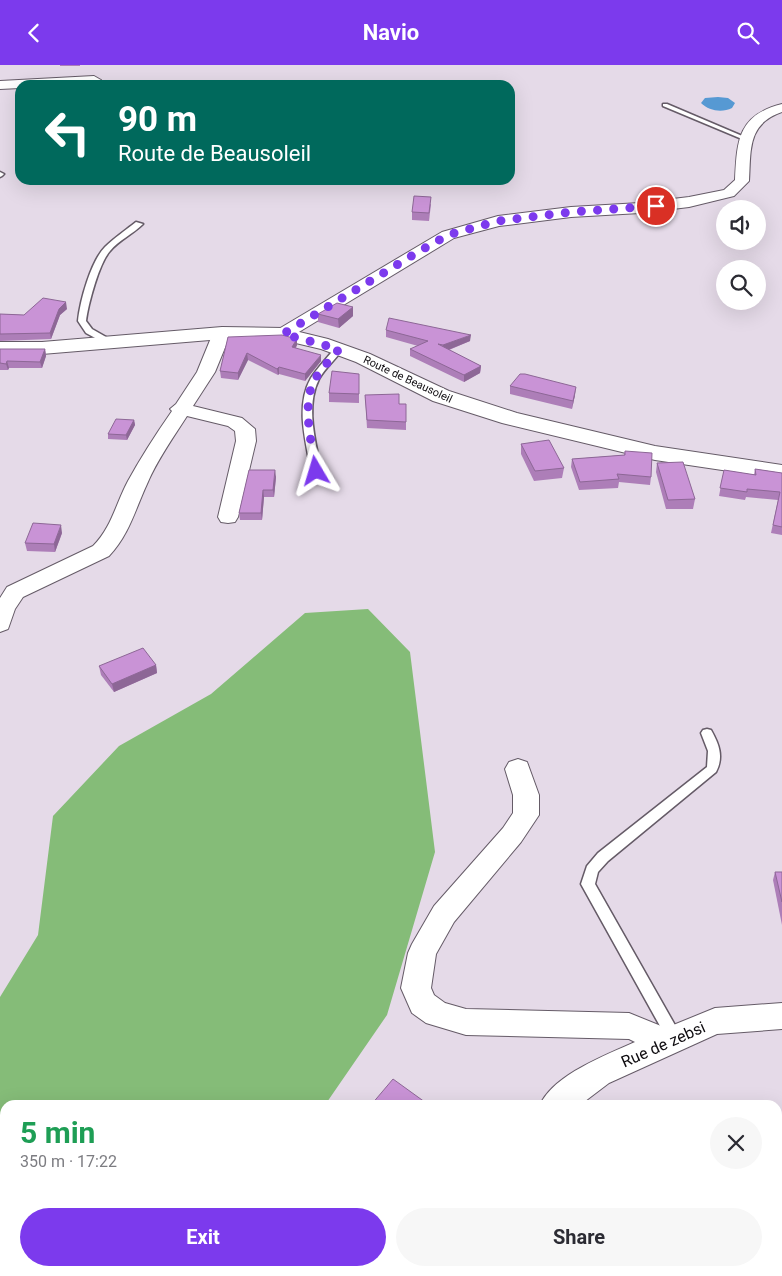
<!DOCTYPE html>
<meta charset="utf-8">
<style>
:root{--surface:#fff;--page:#f7f7f7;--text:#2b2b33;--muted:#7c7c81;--accent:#7c3aed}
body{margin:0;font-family:Roboto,sans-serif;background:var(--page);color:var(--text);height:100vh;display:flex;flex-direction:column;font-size:19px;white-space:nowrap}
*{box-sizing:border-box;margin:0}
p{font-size:16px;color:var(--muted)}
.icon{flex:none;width:28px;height:28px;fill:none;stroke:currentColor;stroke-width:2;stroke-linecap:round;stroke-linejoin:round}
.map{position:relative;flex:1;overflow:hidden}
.sheet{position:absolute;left:0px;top:1035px;width:782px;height:176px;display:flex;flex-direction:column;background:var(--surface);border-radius:15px 15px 0 0;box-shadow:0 5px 20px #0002}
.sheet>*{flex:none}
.guide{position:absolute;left:15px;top:15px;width:500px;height:105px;border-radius:15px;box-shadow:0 5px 20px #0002;background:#00695c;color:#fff;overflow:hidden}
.tools{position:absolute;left:716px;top:135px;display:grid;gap:10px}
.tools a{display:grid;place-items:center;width:50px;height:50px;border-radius:50%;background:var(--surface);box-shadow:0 5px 20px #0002;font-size:25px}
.pin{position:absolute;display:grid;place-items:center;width:42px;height:42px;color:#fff;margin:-21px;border:2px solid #fff;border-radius:50%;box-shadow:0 1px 5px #0007}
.me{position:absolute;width:55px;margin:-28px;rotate:353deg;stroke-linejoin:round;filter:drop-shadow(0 0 4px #0008)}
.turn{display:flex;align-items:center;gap:18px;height:105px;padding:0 20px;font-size:22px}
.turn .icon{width:65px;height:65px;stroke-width:2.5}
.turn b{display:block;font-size:35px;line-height:42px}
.round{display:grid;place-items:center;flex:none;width:52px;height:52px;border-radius:26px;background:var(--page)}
.summary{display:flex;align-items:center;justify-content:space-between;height:85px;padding:0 20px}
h1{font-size:30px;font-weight:700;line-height:38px;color:#1e9e55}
.cta{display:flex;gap:10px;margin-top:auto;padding:10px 20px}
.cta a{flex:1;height:58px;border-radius:30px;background:var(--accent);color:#fff;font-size:20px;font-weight:700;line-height:58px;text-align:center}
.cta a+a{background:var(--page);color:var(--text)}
header{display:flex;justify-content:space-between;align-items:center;height:65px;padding:0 20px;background:var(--accent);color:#fff;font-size:22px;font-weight:700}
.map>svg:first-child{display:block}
.forest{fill:#85bc78}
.water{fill:#5699d3}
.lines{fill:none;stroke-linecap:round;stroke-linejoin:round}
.service-casing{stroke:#655b67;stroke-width:3}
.minor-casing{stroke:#655b67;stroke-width:2}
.tertiary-casing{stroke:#655b67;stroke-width:2}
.service{fill:#fff;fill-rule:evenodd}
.minor{fill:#fff;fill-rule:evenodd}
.tertiary{fill:#fff;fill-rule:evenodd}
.wall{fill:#ad7eb8}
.shaded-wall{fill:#8d6796}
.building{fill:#c993d6;stroke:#8d6796}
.route{stroke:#7c3aed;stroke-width:9;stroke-dasharray:0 16.2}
.labels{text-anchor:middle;stroke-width:4.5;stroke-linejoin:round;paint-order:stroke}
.far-street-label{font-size:11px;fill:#0f0c10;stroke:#fff}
.near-street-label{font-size:16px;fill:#0f0c10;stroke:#fff}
</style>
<header><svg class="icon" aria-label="back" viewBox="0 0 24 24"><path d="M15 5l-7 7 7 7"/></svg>Navio<svg class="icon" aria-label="search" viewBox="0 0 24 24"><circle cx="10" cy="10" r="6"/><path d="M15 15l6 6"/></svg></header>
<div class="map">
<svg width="782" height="1211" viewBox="0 0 782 1211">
<rect width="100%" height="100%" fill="#e5dae8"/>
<polygon class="forest" points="368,544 410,587 435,787 387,950 325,1040 5,1040 5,1206 210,1206 206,1211 0,1211 0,932 38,870 53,751 119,681 211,629 305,548"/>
<path class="water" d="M718,32L728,33L735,38L732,43C722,48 709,46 701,38L705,33Z"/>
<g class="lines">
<defs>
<g id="service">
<polygon points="663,39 667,39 747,73 742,74 663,41"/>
<polygon points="0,107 4,109 2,111 0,112"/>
<path d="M136,157L143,159C133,169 119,175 110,186C99,198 88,240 86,256L92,264L113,276L114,278L110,281L86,268L78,256C80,236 91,196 105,182C114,173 126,165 136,157Z"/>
<path d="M339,281L343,284C336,294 325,303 319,314C305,342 316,377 321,406L316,409L311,406C306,376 295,341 311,313C318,302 328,292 336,282Z"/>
<path d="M707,664L711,665C719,679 724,692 716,707L608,796L598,807L595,819L680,969L682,974L680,979L675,980L670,979L581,819L587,801L598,788L707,702L708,686L701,668L703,665Z"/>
</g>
<g id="minor">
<polygon points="94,11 101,15 99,18 74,20 20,20 20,23 0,24 0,16"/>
<path d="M782,39V47C747,59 751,85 749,116L734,131L689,142L640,148L571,152L499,161L454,173L289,273L283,274L277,273L274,269L277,265L442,167L498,151L571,142L640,138L689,132L724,125L735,115C737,75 738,50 782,39Z"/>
<path d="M222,263L228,264L231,268L215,307L193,341L242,353L255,364L256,376L238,452L235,457L228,458L221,457L218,452L236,376L235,366L228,361L187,351C173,373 157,395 147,419C135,445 129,470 109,491L23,532L15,544L8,564L0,567V533L7,522L93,481C112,462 116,438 128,416C141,392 156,369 172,346L170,344L176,339L197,307L213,268L216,264Z"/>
<path d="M518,694L527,697L539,730V750L521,777L454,857L436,889L431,923L434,930L445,938L466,944L629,948L666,963L715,943L782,938V964L717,969L609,1018L580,1040H540C553,1010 606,990 635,977L629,974L466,970L426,958L412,948L408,939L401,923L408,888L412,879L434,841L503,763L513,748V730L505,704L509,697Z"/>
<polygon points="383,1206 418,1206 416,1211 381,1211"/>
</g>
<polygon id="tertiary" points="222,262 283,263 328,274 370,289 449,326 517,348 655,381 782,400 782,414 655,395 502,358 433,336 356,297 321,284 283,275 222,274 42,289 0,289 0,277 42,277"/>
</defs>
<use href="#service" class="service-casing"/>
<use href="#minor" class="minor-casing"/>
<use href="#tertiary" class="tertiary-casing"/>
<use href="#service" class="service"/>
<use href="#minor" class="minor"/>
<use href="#tertiary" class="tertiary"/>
</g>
<g class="wall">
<rect x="60" y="0" width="20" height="1"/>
<polygon points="431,139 429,156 412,155 412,147"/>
<polygon points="353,242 353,251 339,263 318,257 318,249"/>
<polygon points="67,244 60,250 51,274 0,276 0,249 24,250"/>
<polygon points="386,265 470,276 449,285 481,301 480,308 464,317 410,291 410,284 418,281 386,272"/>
<polygon points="228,272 297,274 297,280 296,283 321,296 305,316 279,309 278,310 248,295 238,315 221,313 220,306"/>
<polygon points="0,284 45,284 46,291 42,303 9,303 8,305 0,305"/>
<polygon points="359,309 359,338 329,337 329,328"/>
<polygon points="510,321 575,330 572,344 510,329"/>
<polygon points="365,330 399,339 406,357 406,365 367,363"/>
<polygon points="134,355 135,360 127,375 108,374 108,369"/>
<polygon points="521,379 564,403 562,413 534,416 521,389"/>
<polygon points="625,386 651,412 650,420 619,417 618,423 579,425 571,402 572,394 624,390"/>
<polygon points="657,398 695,434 693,444 666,444 656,407"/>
<polygon points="755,404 782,408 782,470 771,468 778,435 746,432 745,435 719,431 724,405 754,410"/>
<polygon points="276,412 274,432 264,432 262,455 240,455 239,448"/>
<polygon points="62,468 55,487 27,486 25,478"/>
<polygon points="156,600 157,608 114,627 101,610 99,601"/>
<polygon points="775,807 782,807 782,860 773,815"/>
</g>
<g class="shaded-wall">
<polygon points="66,237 67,244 60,250 51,274 50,268 59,244"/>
<polygon points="353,242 353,251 339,263 338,254"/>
<polygon points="471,270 470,276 443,287 443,280"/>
<polygon points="297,274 297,280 292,288 292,282"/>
<polygon points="45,284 46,291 42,303 40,297"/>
<polygon points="247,288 248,295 238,315 238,308"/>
<polygon points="321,290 321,296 305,316 305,309"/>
<polygon points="7,296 9,303 8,305 6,299"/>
<polygon points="481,301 480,308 464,317 464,310"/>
<polygon points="279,302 279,309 278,310 277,304"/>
<polygon points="576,322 575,330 572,344 573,336"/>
<polygon points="134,355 135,360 127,375 126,370"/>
<polygon points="275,405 276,412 274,432 273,425"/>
<polygon points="263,425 264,432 262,455 261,448"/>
<polygon points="61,460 62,468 55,487 54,479"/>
<polygon points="156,600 157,608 114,627 112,619"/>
</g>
<g class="building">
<polygon points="414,131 431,132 429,148 412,147"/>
<polygon points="43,233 66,237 59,244 50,268 0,269 0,249 24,250"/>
<polygon points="337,238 353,242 338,254 318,249"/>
<polygon points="389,253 471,270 443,280 438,279 481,301 464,310 410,284 428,276 386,265"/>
<polygon points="282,270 297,274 292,282 321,290 305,309 279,302 277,304 247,288 238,308 220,306 228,272"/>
<polygon points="0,284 45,284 40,297 7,296 6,299 0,298"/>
<polygon points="332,306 359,309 359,329 329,328"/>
<polygon points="520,309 525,309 576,322 573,336 510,321"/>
<polygon points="399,329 399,339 406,339 406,357 367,355 365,330"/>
<polygon points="116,354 134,355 126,370 108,369"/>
<polygon points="549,375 564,403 535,406 521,379"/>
<polygon points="625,386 652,388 651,412 617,409 619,414 580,417 572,394 625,390"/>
<polygon points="683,397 695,434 668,435 657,398"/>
<polygon points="755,404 782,408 782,462 773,460 780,427 747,424 747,427 720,423 724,405 756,410"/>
<polygon points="249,405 275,405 273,425 263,425 261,448 239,448"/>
<polygon points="33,458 61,460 54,479 25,478"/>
<polygon points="143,583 156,600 112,619 99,601"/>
<polygon points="775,807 782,807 782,837"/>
<polygon points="393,1014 429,1040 371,1040"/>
</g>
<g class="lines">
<path class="route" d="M316,406C312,380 301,338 315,314C321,304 331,294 339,284L283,269L418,187L448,170L498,156L571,147L656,141"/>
</g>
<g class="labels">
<g class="far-street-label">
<text transform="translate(408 314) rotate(25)" y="4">Route de Beausoleil</text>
</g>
<g class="near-street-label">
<text transform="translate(663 979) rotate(-24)" y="6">Rue de zebsi</text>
</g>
</g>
</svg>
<div class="tools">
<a><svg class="icon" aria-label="sound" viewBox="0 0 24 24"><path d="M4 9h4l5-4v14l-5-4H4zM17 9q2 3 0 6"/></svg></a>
<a><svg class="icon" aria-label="search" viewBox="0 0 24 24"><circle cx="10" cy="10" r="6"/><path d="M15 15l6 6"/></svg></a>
</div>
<div class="pin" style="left:656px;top:141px;background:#d93025"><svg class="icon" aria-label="arrive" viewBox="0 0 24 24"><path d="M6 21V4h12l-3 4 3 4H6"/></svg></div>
<svg class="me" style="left:316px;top:406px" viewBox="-20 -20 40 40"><path d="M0-17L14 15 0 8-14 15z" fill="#7c3aed" stroke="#fff" stroke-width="4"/></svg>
<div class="guide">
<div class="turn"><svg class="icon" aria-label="left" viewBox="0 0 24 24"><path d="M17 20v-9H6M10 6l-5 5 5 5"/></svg><div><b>90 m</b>Route de Beausoleil</div></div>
</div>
<section class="sheet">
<div class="summary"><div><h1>5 min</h1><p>350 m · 17:22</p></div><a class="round"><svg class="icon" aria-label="close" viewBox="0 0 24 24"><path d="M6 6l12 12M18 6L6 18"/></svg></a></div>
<div class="cta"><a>Exit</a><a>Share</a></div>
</section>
</div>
